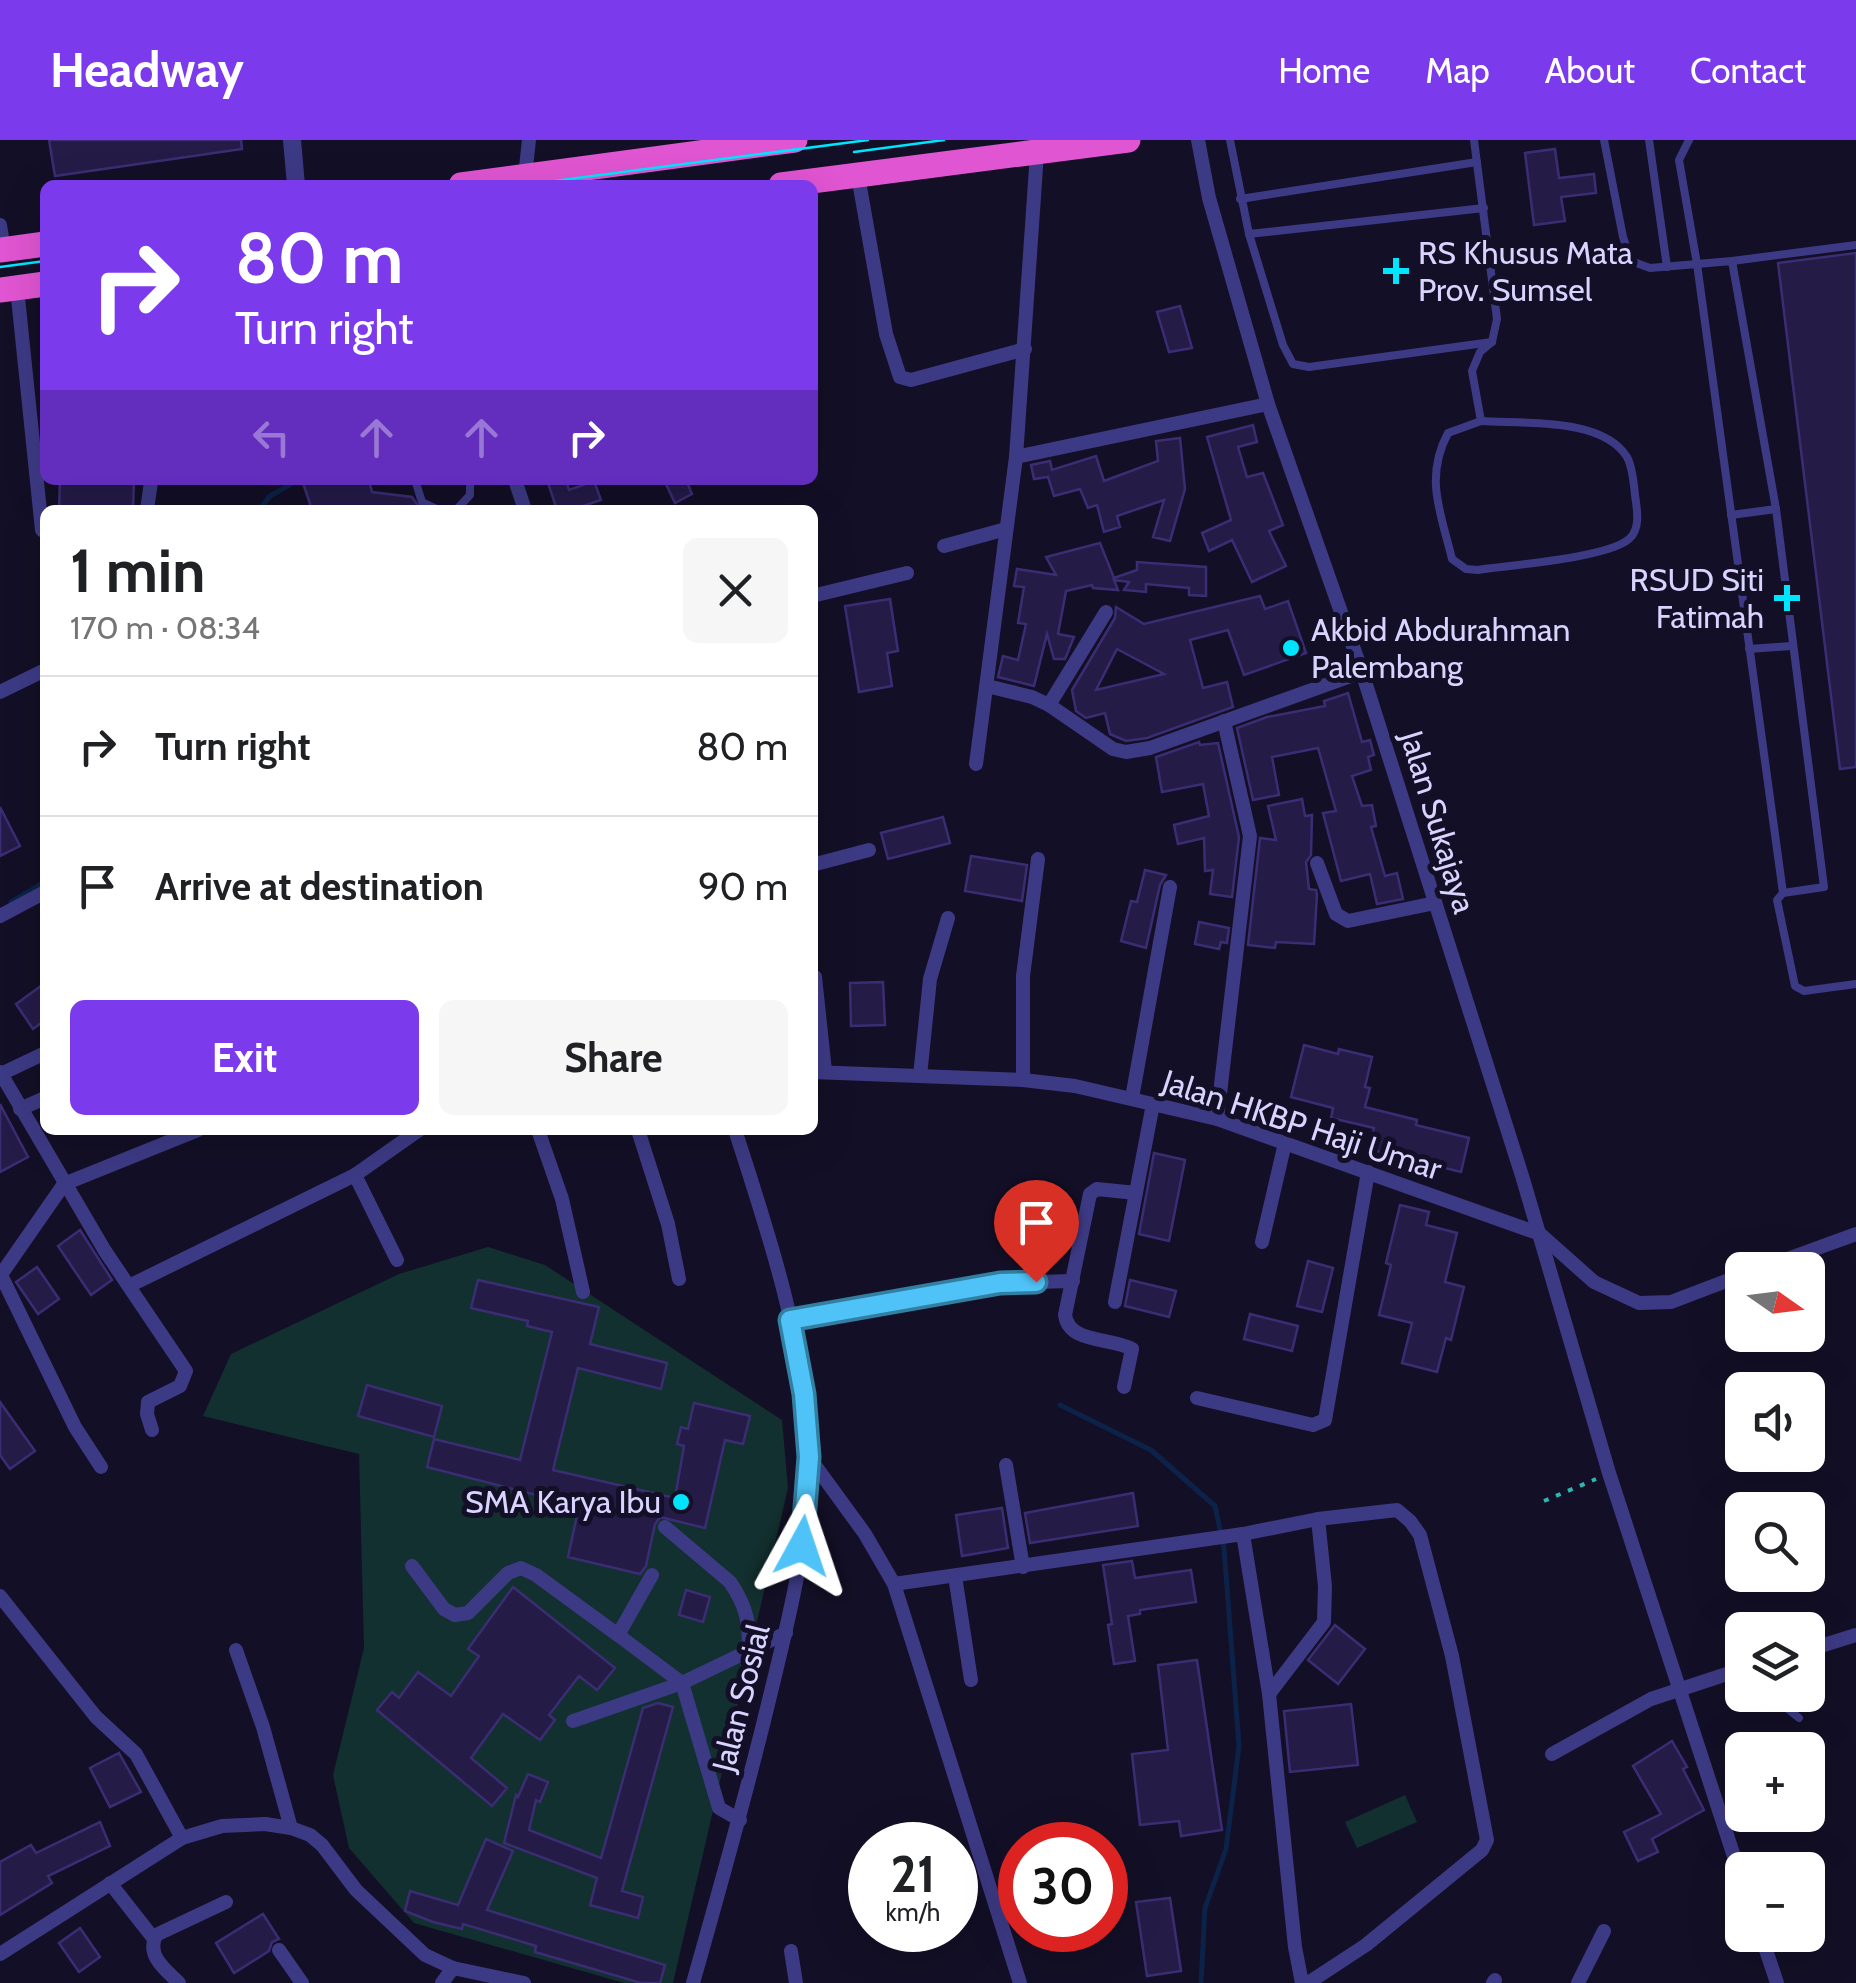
<!DOCTYPE html>
<meta charset="utf-8">
<style>
:root{--surface:#fff;--page:#f6f6f6;--text:#202124;--muted:#757577;--line:#e0e0e0;--accent:#7c3aed}
body{margin:0;font-family:Cabin,sans-serif;background:var(--page);color:var(--text);height:100vh;display:flex;flex-direction:column;font-size:38px;white-space:nowrap}
*{box-sizing:border-box;margin:0}
p{font-size:32px;color:var(--muted)}
.icon{flex:none;width:55px;height:55px;fill:none;stroke:currentColor;stroke-width:2;stroke-linecap:round;stroke-linejoin:round}
.map{position:relative;flex:1;overflow:hidden}
.drawer{position:absolute;left:40px;top:365px;width:778px;height:630px;display:flex;flex-direction:column;background:var(--surface);border-radius:15px;box-shadow:0 10px 40px #0002}
.drawer>*{flex:none}
.hud{position:absolute;left:40px;top:40px;width:778px;height:305px;border-radius:15px;box-shadow:0 10px 40px #0002;background:#7c3aed;color:#fff;overflow:hidden}
.needle{width:65px;rotate:104deg}
.tools{position:absolute;left:1725px;top:1112px;display:grid;gap:20px}
.tools a{display:grid;place-items:center;width:100px;height:100px;border-radius:15px;background:var(--surface);box-shadow:0 10px 40px #0002;font-size:50px}
.speed{position:absolute;left:848px;top:1682px;display:flex;gap:20px;font-size:50px;font-weight:700;text-align:center}
.speed>*{display:grid;place-content:center;width:130px;height:130px;border-radius:50%;background:var(--surface);box-shadow:0 10px 40px #0002;line-height:1}
.speed small{font-size:25px;font-weight:400}
.speed .limit{border:15px solid #d22;background:#fff;color:#111}
.pin{position:absolute;display:grid;place-items:center;width:85px;height:85px;color:#fff;margin:-102px -42px;border-radius:50% 50% 50% 0;rotate:-45deg;box-shadow:0 0 10px #0007}
.pin .icon{rotate:45deg}
.me{position:absolute;width:110px;margin:-55px;rotate:5deg;stroke-linejoin:round;filter:drop-shadow(0 0 8px #0008)}
.turn{display:flex;align-items:center;gap:35px;height:210px;padding:0 30px;font-size:45px}
.turn .icon{width:130px;height:130px;stroke-width:2.5}
.turn b{display:block;font-size:70px;line-height:85px}
.lanes{display:flex;align-items:center;height:95px;padding:0 30px;background:#0003;justify-content:center;gap:50px;direction:ltr}
.lanes .off{opacity:.35}
.round{display:grid;place-items:center;flex:none;width:105px;height:105px;border-radius:15px;background:var(--page)}
.overview{display:flex;align-items:center;justify-content:space-between;height:170px;padding:0 30px}
h1{font-size:60px;font-weight:700;line-height:75px}
.cta{display:flex;gap:20px;margin-top:auto;padding:20px 30px}
.cta a{flex:1;height:115px;border-radius:15px;background:var(--accent);color:#fff;font-size:40px;font-weight:700;line-height:115px;text-align:center}
.cta a+a{background:var(--page);color:var(--text)}
ul{padding:0;list-style:none}
li{display:flex;align-items:center;gap:30px;height:140px;padding:0 30px;border-top:2px solid var(--line)}
li div{flex:1}
li b{display:block;font-size:38px}
li em{font-style:normal}
header{display:flex;align-items:center;gap:60px;box-sizing:border-box;height:140px;padding:0 50px;background:var(--accent);color:#fff}
header strong{font-size:48px}
nav{display:flex;gap:55px;margin-inline-start:auto;font-size:35px}
.map>svg:first-child{display:block}
.green{fill:#12302f}
.lines{fill:none;stroke-linecap:round;stroke-linejoin:round}
.stream{stroke:#0c2248;stroke-width:5}
.building{fill:#241b47;stroke:#3b2d73;stroke-width:2.5;fill-rule:evenodd}
.path{stroke:#2fb8b0;stroke-width:4;stroke-dasharray:5 8;stroke-linecap:butt}
.service{stroke:#3d3a85;stroke-width:8}
.minor{stroke:#3d3a85;stroke-width:14}
.tertiary{stroke:#3d3a85;stroke-width:18}
.trunk{stroke:#e055d1;stroke-width:25}
.tram{stroke:#00e5ff;stroke-width:2.5}
.route-casing{stroke:#337fa1;stroke-width:25}
.route{stroke:#4fc3f7;stroke-width:18}
.poi-dot{fill:#00e5ff;stroke:#130f26;stroke-width:4}
.labels{text-anchor:middle;stroke-width:10;stroke-linejoin:round;paint-order:stroke}
.poi-label{font-size:32px;fill:#d9d4ff;stroke:#130f26;text-anchor:start}
.street-label{font-size:32px;fill:#d9d4ff;stroke:#130f26}
</style>
<header>
<strong>Headway</strong>
<nav><a>Home</a><a>Map</a><a>About</a><a>Contact</a></nav>
</header>
<div class="map">
<svg width="1856" height="1843" viewBox="0 0 1856 1843">
<rect width="100%" height="100%" fill="#130f26"/>
<g class="green">
<polygon points="488,1107 545,1125 782,1280 788,1348 673,1843 624,1843 414,1783 349,1708 333,1635 364,1508 359,1314 203,1276 231,1214 399,1134"/>
<polygon points="1405,1655 1417,1682 1357,1708 1345,1682"/>
</g>
<g class="lines">
<g class="stream">
<polyline points="259,370 270,356 298,340"/>
<polyline points="11,762 45,742"/>
<polyline points="1060,1265 1151,1310 1215,1366 1224,1408 1239,1606 1226,1709 1205,1768 1201,1843"/>
</g>
</g>
<g class="building">
<polygon points="49,0 241,0 242,9 55,36"/>
<polygon points="1555,9 1559,38 1594,34 1596,53 1561,57 1565,81 1534,85 1525,13"/>
<polygon points="1856,113 1856,627 1840,629 1778,123"/>
<polygon points="1180,166 1192,208 1169,212 1157,172"/>
<polygon points="1253,285 1257,302 1238,307 1247,337 1263,333 1283,385 1269,391 1286,426 1252,442 1232,400 1209,411 1202,393 1231,380 1207,297"/>
<polygon points="1180,298 1185,349 1170,401 1153,397 1164,360 1117,376 1120,387 1104,392 1097,365 1088,368 1080,349 1054,356 1048,337 1034,339 1031,325 1050,321 1052,330 1096,316 1104,341 1158,321 1156,301"/>
<polygon points="60,340 134,341 133,370 59,370"/>
<polygon points="302,340 369,340 372,352 412,357 421,370 312,370"/>
<polygon points="547,340 566,340 569,350 594,341 601,360 571,370 557,370"/>
<polygon points="664,340 686,340 692,354 675,363"/>
<polygon points="1100,403 1114,438 1137,430 1137,422 1206,427 1206,456 1189,455 1189,448 1146,444 1146,452 1124,450 1129,442 1114,440 1118,450 1093,448 1092,445 1066,451 1058,494 1074,497 1065,519 1054,519 1047,494 1034,546 998,537 1003,516 1018,520 1026,484 1018,483 1024,447 1014,446 1017,429 1056,435 1046,417"/>
<path d="M1260,456L1265,469L1288,461L1306,513L1244,535L1228,490L1190,500L1203,548L1227,542L1233,567L1147,598L1126,601L1110,594L1105,573L1086,578L1076,571L1072,550L1115,478L1116,467L1144,484ZM1117,509L1164,534L1096,550Z"/>
<polygon points="890,459 898,511 887,513 892,546 859,552 845,466"/>
<polygon points="1348,553 1362,602 1370,600 1374,615 1368,617 1371,630 1352,636 1362,666 1372,665 1376,686 1371,687 1385,736 1397,733 1403,759 1377,764 1370,734 1341,741 1323,673 1336,671 1318,608 1272,617 1279,655 1253,660 1237,588 1267,577 1325,566 1324,561"/>
<polygon points="1199,602 1200,605 1218,603 1239,697 1232,757 1210,754 1213,730 1205,731 1204,698 1178,704 1174,685 1209,676 1203,644 1162,652 1156,617"/>
<polygon points="1302,659 1305,676 1312,675 1311,715 1306,722 1309,749 1316,750 1317,754 1314,804 1276,802 1275,808 1248,805 1260,698 1276,700 1268,666"/>
<polygon points="0,667 20,706 0,716"/>
<polygon points="943,677 950,703 888,719 881,693"/>
<polygon points="971,716 1027,725 1022,761 965,751"/>
<polygon points="1145,730 1166,735 1160,745 1146,808 1121,801 1131,761 1137,762"/>
<polygon points="1199,782 1229,788 1227,803 1221,802 1219,809 1195,804"/>
<polygon points="883,842 885,885 851,886 850,843"/>
<polygon points="45,843 45,880 33,889 16,864"/>
<polygon points="1304,905 1338,914 1339,909 1372,917 1365,947 1370,948 1365,967 1417,980 1416,985 1469,998 1461,1032 1369,1009 1374,988 1331,978 1333,968 1291,957"/>
<polygon points="0,964 28,1017 0,1032"/>
<polygon points="1154,1013 1185,1020 1169,1101 1139,1094"/>
<polygon points="1400,1065 1429,1072 1426,1085 1457,1093 1445,1142 1464,1147 1451,1200 1446,1198 1437,1232 1402,1223 1412,1183 1379,1175 1391,1125 1386,1123"/>
<polygon points="80,1090 112,1140 91,1155 58,1106"/>
<polygon points="1308,1121 1333,1128 1322,1172 1297,1166"/>
<polygon points="37,1127 59,1159 38,1174 16,1142"/>
<polygon points="478,1140 599,1167 590,1204 667,1223 661,1249 578,1228 553,1330 675,1358 684,1306 677,1304 681,1287 688,1289 694,1263 750,1276 743,1304 725,1300 705,1388 660,1377 655,1384 646,1426 640,1434 568,1417 579,1366 427,1327 434,1299 520,1320 552,1192 527,1186 528,1181 471,1168"/>
<polygon points="1130,1140 1176,1151 1169,1177 1125,1166"/>
<polygon points="1250,1174 1298,1186 1292,1211 1244,1199"/>
<polygon points="367,1245 442,1266 434,1297 358,1276"/>
<polygon points="0,1262 35,1311 10,1329 0,1315"/>
<polygon points="1133,1353 1138,1386 1030,1403 1025,1373"/>
<polygon points="1002,1368 1008,1408 962,1416 956,1375"/>
<polygon points="1132,1421 1135,1438 1191,1430 1196,1462 1140,1470 1140,1474 1128,1476 1135,1521 1114,1524 1108,1485 1112,1484 1103,1425"/>
<polygon points="513,1447 615,1528 597,1550 579,1536 549,1575 555,1580 540,1600 503,1574 471,1618 507,1648 492,1666 377,1570 392,1552 399,1558 418,1532 451,1556 479,1516 468,1509"/>
<polygon points="686,1450 710,1457 703,1482 679,1475"/>
<polygon points="1335,1485 1365,1509 1338,1544 1308,1520"/>
<polygon points="1197,1520 1222,1690 1181,1696 1179,1681 1140,1685 1132,1614 1168,1610 1158,1525"/>
<polygon points="658,1563 673,1567 622,1751 643,1757 638,1778 590,1765 597,1738 504,1703 516,1655 518,1657 528,1634 548,1642 540,1662 536,1660 529,1690 601,1718 643,1568"/>
<polygon points="1351,1564 1358,1625 1290,1632 1284,1571"/>
<polygon points="1672,1601 1687,1627 1683,1629 1704,1670 1652,1699 1658,1712 1638,1721 1624,1692 1661,1674 1633,1626"/>
<polygon points="119,1613 141,1652 110,1667 90,1628"/>
<polygon points="100,1682 110,1706 48,1736 52,1743 0,1775 0,1722 31,1705 36,1713"/>
<polygon points="486,1699 513,1711 487,1770 665,1825 660,1843 641,1843 535,1812 536,1806 463,1784 462,1789 433,1782 405,1771 410,1751 458,1765"/>
<polygon points="1170,1758 1181,1831 1147,1836 1136,1762"/>
<polygon points="263,1774 279,1799 272,1802 269,1811 234,1833 216,1803"/>
<polygon points="80,1788 100,1817 79,1832 59,1803"/>
</g>
<g class="lines">
<polyline class="path" points="1544,1361 1596,1339"/>
<g class="service">
<polyline points="1230,0 1249,94 1283,205 1293,224 1309,227 1492,202"/>
<polyline points="1474,0 1497,179 1492,202 1480,212 1472,231 1481,281"/>
<polyline points="1604,0 1623,97 1631,121 1650,128 1732,121 1776,369 1824,747 1783,753 1777,760 1795,846 1804,851 1856,844"/>
<polyline points="1649,0 1667,127"/>
<polyline points="1689,0 1679,20 1697,124 1783,753"/>
<polyline points="1240,59 1477,22"/>
<polyline points="1249,94 1484,68"/>
<polyline points="1732,121 1856,105"/>
<path d="M1481,281C1523,284 1602,277 1627,317C1632,326 1634,344 1635,355C1637,369 1641,389 1629,399C1607,418 1511,425 1478,430L1466,429L1452,419C1441,373 1424,338 1448,293Z"/>
<polyline points="415,340 422,362 439,370"/>
<polyline points="456,370 470,355 470,340"/>
<polyline points="1731,375 1776,369"/>
<polyline points="1749,509 1791,506"/>
<polyline points="1771,1555 1799,1578"/>
</g>
<g class="minor">
<polyline points="1198,0 1209,58 1268,264 1362,532 1523,1039 1609,1333 1742,1741"/>
<polyline points="525,36 529,0"/>
<polyline points="858,36 886,194 900,237 911,240 1025,209"/>
<polyline points="0,85 4,110"/>
<polyline points="17,148 42,390"/>
<polyline points="1016,317 1268,264"/>
<polyline points="515,340 525,370"/>
<polyline points="147,370 151,342"/>
<polyline points="944,406 1006,389"/>
<polyline points="812,456 907,433"/>
<polyline points="987,546 1032,557 1049,565 1113,609 1126,612 1150,608 1362,532"/>
<polyline points="0,552 45,530"/>
<polyline points="1049,565 1106,472"/>
<polyline points="976,624 1016,317 1037,13"/>
<polyline points="1317,723 1336,774 1348,781 1435,763"/>
<polyline points="812,725 869,710"/>
<polyline points="0,776 45,752"/>
<polyline points="815,837 825,931"/>
<polyline points="0,932 105,1111 186,1231 180,1246 148,1262 147,1274 152,1290"/>
<polyline points="812,932 1023,940 1075,946 1217,979 1540,1094 1594,1142 1639,1163 1671,1162 1742,1135"/>
<polyline points="1,934 45,913"/>
<polyline points="920,936 930,839 948,778"/>
<polyline points="1023,940 1023,836 1038,719"/>
<polyline points="1132,958 1170,747"/>
<polyline points="20,969 45,958"/>
<polyline points="1217,979 1250,696 1224,581"/>
<polyline points="538,990 562,1059 583,1152"/>
<polyline points="638,990 668,1084 679,1139"/>
<polyline points="355,1035 397,1120"/>
<polyline points="1262,1102 1285,1003"/>
<polyline points="1757,1130 1856,1094"/>
<polyline points="1,1135 75,1287 101,1327"/>
<polyline points="0,1136 64,1044 198,990"/>
<polyline points="131,1145 355,1035 419,990"/>
<polyline points="1115,1162 1153,964"/>
<polyline points="790,1180 1000,1143 1073,1141"/>
<path d="M1124,1247L1132,1209C1111,1197 1069,1204 1065,1175L1090,1054L1097,1049L1136,1053"/>
<polyline points="1197,1258 1313,1285 1325,1280 1368,1032"/>
<polyline points="809,1317 865,1394 894,1444 1020,1843"/>
<polyline points="1006,1325 1023,1427"/>
<path d="M665,1387L730,1442C745,1464 751,1483 748,1510"/>
<polyline points="1243,1394 1269,1554 1295,1807 1302,1843"/>
<polyline points="412,1426 444,1469 455,1475 468,1473 508,1433 521,1428 536,1435 618,1495"/>
<polyline points="652,1435 618,1495 682,1543 719,1668 740,1680"/>
<polyline points="955,1436 971,1540"/>
<polyline points="894,1444 1243,1394 1318,1379 1397,1370 1410,1381 1420,1395 1452,1516 1487,1700 1482,1710 1366,1805 1308,1843"/>
<polyline points="0,1456 96,1577 136,1614 182,1698"/>
<polyline points="236,1510 263,1587 291,1688"/>
<polyline points="1808,1510 1856,1495"/>
<polyline points="1269,1554 1324,1482 1325,1446 1318,1379"/>
<polyline points="573,1581 682,1543 786,1493"/>
<polyline points="1552,1614 1651,1559 1742,1529"/>
<polyline points="110,1743 154,1799"/>
<polyline points="1761,1795 1777,1843"/>
<polyline points="279,1810 302,1843"/>
<polyline points="791,1811 796,1843"/>
<polyline points="0,1814 182,1698 222,1686 265,1684 291,1688 310,1695 322,1705 356,1750 425,1815 453,1828 524,1843"/>
<path d="M179,1843C165,1829 146,1816 156,1795L226,1762"/>
<polyline points="442,1843 453,1828"/>
<path d="M693,1843C720,1748 747,1652 770,1556C789,1478 810,1397 809,1316C807,1209 768,1091 735,990"/>
<polyline points="1493,1843 1495,1840"/>
<polyline points="1578,1843 1604,1791"/>
</g>
<polyline class="tertiary" points="292,0 296,45"/>
<g class="trunk">
<polyline points="461,45 795,0"/>
<polyline points="781,45 1128,0"/>
<polyline points="0,110 45,104"/>
<polyline points="0,150 45,144"/>
</g>
<g class="tram">
<polyline points="854,12 944,0"/>
<polyline points="524,45 868,0"/>
<polyline points="0,127 45,121"/>
</g>
</g>
<g class="lines">
<defs>
<polyline id="route" points="802,1406 809,1317 804,1254 790,1180 1000,1143 1036,1142"/>
</defs>
<use href="#route" class="route-casing"/>
<use href="#route" class="route"/>
</g>
<g class="poi-dot">
<path d="M1391 116h10v10h10v10h-10v10h-10v-10h-10v-10h10z"/>
<path d="M1782 443h10v10h10v10h-10v10h-10v-10h-10v-10h10z"/>
<circle cx="1291" cy="508" r="10"/>
<circle cx="681" cy="1362" r="10"/>
</g>
<g class="labels">
<g class="poi-label">
<text x="1418" y="124">RS Khusus Mata<tspan x="1418" dy="37">Prov. Sumsel</tspan></text>
<text x="1764" y="451" text-anchor="end">RSUD Siti<tspan x="1764" dy="37">Fatimah</tspan></text>
<text x="1311" y="501">Akbid Abdurahman<tspan x="1311" dy="37">Palembang</tspan></text>
<text x="661" y="1373" text-anchor="end">SMA Karya Ibu</text>
</g>
<g class="street-label">
<text transform="translate(1438 682) rotate(73)" y="11">Jalan Sukajaya</text>
<text transform="translate(1302 985) rotate(18)" y="11">Jalan HKBP Haji Umar</text>
<text transform="translate(741 1558) rotate(-76)" y="11">Jalan Sosial</text>
</g>
</g>
</svg>
<div class="tools">
<a><svg class="needle" viewBox="-14 -14 28 28"><path d="M0-13l5 13h-10z" fill="#e53935"/><path d="M0 13l5-13h-10z" fill="#757577"/></svg></a>
<a><svg class="icon" aria-label="sound" viewBox="0 0 24 24"><path d="M4 9h4l5-4v14l-5-4H4zM17 9q2 3 0 6"/></svg></a>
<a><svg class="icon" aria-label="search" viewBox="0 0 24 24"><circle cx="10" cy="10" r="6"/><path d="M15 15l6 6"/></svg></a>
<a><svg class="icon" aria-label="layers" viewBox="0 0 24 24"><path d="M12 4l9 5-9 5-9-5zM3 14l9 5 9-5"/></svg></a>
<a>+</a>
<a>−</a>
</div>
<div class="speed"><div>21<small>km/h</small></div><div class="limit">30</div></div>
<div class="pin" style="left:1036px;top:1142px;background:#d93025"><svg class="icon" aria-label="arrive" viewBox="0 0 24 24"><path d="M6 21V4h12l-3 4 3 4H6"/></svg></div>
<svg class="me" style="left:802px;top:1406px" viewBox="-20 -20 40 40"><path d="M0-17L14 15 0 8-14 15z" fill="#4fc3f7" stroke="#fff" stroke-width="4"/></svg>
<div class="hud">
<div class="turn"><svg class="icon" aria-label="right" viewBox="0 0 24 24"><path d="M7 20v-9h11M14 6l5 5-5 5"/></svg><div><b>80 m</b>Turn right</div></div>
<div class="lanes"><svg class="icon off" aria-label="left" viewBox="0 0 24 24"><path d="M17 20v-9H6M10 6l-5 5 5 5"/></svg><svg class="icon off" aria-label="ahead" viewBox="0 0 24 24"><path d="M12 20V5M6 11l6-6 6 6"/></svg><svg class="icon off" aria-label="ahead" viewBox="0 0 24 24"><path d="M12 20V5M6 11l6-6 6 6"/></svg><svg class="icon" aria-label="right" viewBox="0 0 24 24"><path d="M7 20v-9h11M14 6l5 5-5 5"/></svg></div>
</div>
<section class="drawer">
<div class="overview"><div><h1>1 min</h1><p>170 m · 08:34</p></div><a class="round"><svg class="icon" aria-label="close" viewBox="0 0 24 24"><path d="M6 6l12 12M18 6L6 18"/></svg></a></div>
<ul>
<li><svg class="icon" aria-label="right" viewBox="0 0 24 24"><path d="M7 20v-9h11M14 6l5 5-5 5"/></svg><div><b>Turn right</b></div><em>80 m</em></li>
<li><svg class="icon" aria-label="arrive" viewBox="0 0 24 24"><path d="M6 21V4h12l-3 4 3 4H6"/></svg><div><b>Arrive at destination</b></div><em>90 m</em></li>
</ul>
<div class="cta"><a>Exit</a><a>Share</a></div>
</section>
</div>
